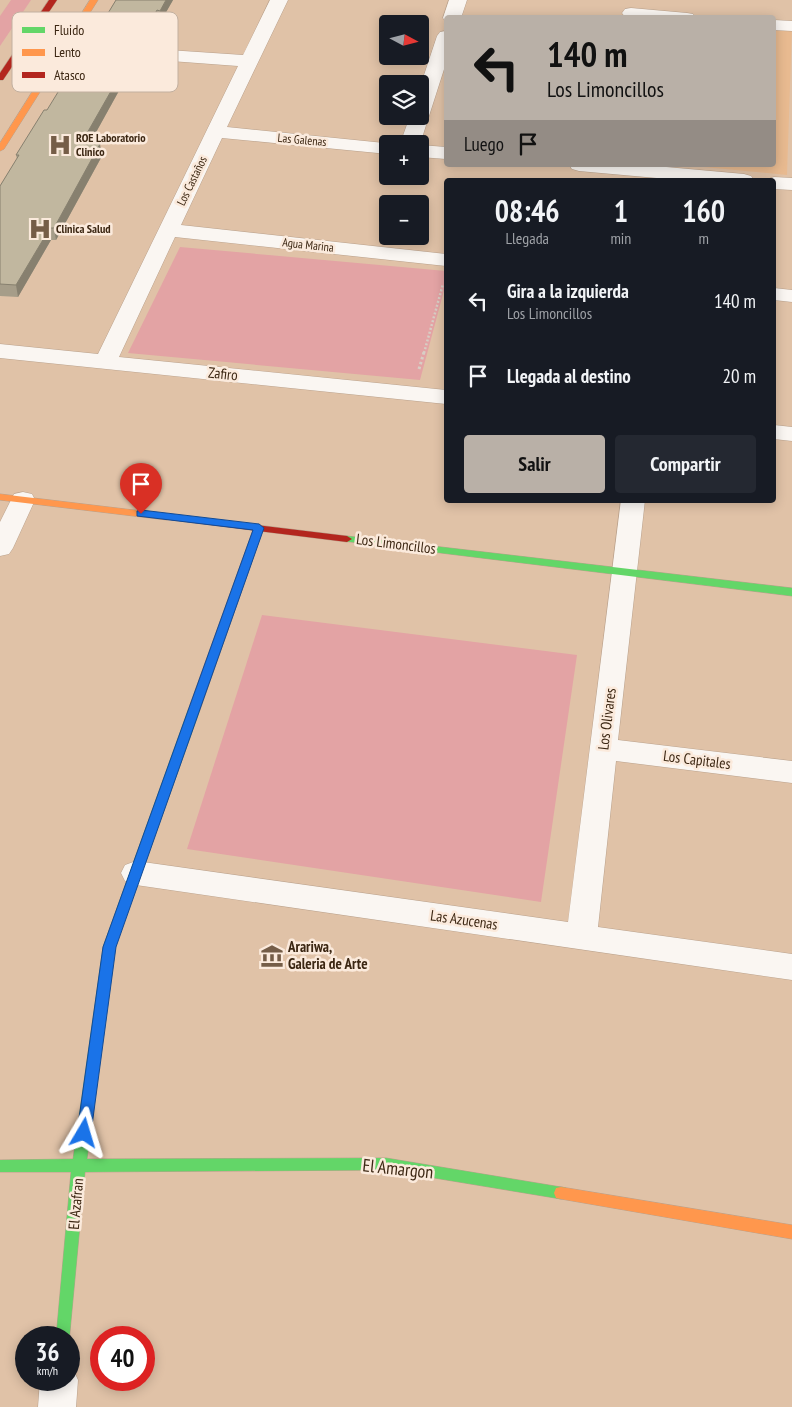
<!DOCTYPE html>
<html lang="es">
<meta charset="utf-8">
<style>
:root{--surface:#171b24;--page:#242831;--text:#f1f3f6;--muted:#9ea1a6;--accent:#b9b0a7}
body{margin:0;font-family:"PT Sans Narrow",sans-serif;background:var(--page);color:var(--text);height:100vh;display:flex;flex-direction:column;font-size:19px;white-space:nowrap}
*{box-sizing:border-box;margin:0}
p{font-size:16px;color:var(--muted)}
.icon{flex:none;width:28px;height:28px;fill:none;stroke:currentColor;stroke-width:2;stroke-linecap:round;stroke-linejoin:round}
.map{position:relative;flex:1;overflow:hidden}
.details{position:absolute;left:444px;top:178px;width:332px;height:325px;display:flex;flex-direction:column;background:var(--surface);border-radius:5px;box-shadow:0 2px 12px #0003}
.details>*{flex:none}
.banner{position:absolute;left:444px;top:15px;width:332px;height:152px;border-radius:5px;box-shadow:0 2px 12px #0003;background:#b9b0a7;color:#111;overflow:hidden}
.needle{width:32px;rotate:97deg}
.controls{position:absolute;left:379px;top:15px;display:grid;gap:10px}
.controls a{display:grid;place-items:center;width:50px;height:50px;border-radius:5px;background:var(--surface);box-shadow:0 2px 12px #0003;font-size:25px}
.speed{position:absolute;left:15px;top:1326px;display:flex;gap:10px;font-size:25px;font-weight:700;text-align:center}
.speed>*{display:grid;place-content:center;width:65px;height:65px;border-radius:50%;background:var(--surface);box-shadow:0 2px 12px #0003;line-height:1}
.speed small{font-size:12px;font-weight:400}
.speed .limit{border:8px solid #d22;background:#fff;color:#111}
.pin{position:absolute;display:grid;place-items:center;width:42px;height:42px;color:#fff;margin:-51px -21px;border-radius:50% 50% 50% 0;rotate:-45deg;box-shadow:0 0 5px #0007}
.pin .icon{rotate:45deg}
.me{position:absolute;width:55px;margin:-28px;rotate:7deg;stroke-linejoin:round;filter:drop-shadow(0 0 4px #0008)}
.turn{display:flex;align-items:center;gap:18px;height:105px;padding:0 20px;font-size:22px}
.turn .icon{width:65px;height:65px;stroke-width:2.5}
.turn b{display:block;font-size:35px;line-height:42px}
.then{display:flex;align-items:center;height:48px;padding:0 20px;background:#0003;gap:10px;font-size:19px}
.eta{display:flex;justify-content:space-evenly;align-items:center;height:85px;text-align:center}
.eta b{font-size:30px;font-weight:700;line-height:35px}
.action{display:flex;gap:10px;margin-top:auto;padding:10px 20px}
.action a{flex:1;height:58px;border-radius:5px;background:var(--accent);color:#111;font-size:20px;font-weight:700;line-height:58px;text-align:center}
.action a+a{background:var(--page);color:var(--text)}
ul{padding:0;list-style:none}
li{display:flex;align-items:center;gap:15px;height:75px;padding:0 20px}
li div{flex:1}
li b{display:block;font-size:19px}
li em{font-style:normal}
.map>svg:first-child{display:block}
.built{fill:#e8ba90}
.green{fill:#e3a3a4}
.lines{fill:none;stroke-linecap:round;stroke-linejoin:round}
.street-casing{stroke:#b9a18c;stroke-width:1}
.fast-casing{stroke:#b9a18c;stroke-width:1}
.slow-casing{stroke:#b9a18c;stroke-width:1}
.jam-casing{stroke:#b9a18c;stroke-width:1}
.path-far1{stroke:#d8cec5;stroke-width:2.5;stroke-dasharray:2 2;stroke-linecap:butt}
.path{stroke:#d8cec5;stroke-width:3;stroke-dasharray:2.5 2.5;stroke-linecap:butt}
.street{fill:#faf6f2;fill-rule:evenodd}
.fast{fill:#63d668;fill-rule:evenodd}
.slow{fill:#ff974d;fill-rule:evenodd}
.jam{fill:#b3261e;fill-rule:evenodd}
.wall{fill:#a69d89}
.shaded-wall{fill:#87806f}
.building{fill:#c1b79f;stroke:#87806f}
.route{fill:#1a73e8;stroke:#114b97}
.labels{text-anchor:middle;stroke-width:5;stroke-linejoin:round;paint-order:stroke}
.far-poi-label{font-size:12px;font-weight:bold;fill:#3c2713;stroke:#fbeadc;text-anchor:start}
.far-street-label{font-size:12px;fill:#3c2713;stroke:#fbeadc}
.street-label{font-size:15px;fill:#3c2713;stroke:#fbeadc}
.poi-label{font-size:15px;font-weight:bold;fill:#3c2713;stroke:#fbeadc;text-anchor:start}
.near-street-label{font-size:18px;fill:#3c2713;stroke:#fbeadc}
.key{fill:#fbeadc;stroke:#c2b0a0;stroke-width:1}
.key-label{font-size:14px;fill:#3c2713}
</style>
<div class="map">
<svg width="792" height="1407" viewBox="0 0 792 1407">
<rect width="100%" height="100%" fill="#e0c2a7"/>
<polygon class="built" points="774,25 792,26 787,175 683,165 774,165"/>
<g class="green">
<polygon points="11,0 31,0 0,46 0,16"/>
<polygon points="180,247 446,271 446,283 420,380 128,353"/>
<polygon points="262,615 577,655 541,902 187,849"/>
</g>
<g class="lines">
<defs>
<g id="street">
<polygon points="270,0 288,0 227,127 394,144 388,144 388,154 222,138 181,225 446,254 446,266 175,237 119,357 446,390 446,404 0,358 0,344 98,354 238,66 63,53 57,52 54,48 57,44 63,43 243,55"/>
<polygon points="449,0 467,0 461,18 446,18 446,22 443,18"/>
<polygon points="631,8 687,13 693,14 695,18 625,17 622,13 625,9"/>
<polygon points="774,20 792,21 792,31 774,30"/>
<polygon points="446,31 446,63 420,144 400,144 410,116 420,116 420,87 437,36 440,32"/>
<polygon points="420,145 446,147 446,159 420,157"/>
<polygon points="569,165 644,165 744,174 751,176 754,180 679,180 579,171 572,169"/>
<polygon points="774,177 792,178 792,190 774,189 774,180 766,180"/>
<polygon points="774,288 792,290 792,302 774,300"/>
<polygon points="774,425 792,427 792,441 774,439"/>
<polygon points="23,492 32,494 35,500 13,548 9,554 0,556 0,522 14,494"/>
<polygon points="621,500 645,500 618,740 792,761 792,783 616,761 598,927 792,954 792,980 136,885 125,881 121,873 125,865 136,861 568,922"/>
<polygon points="69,1366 72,1367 78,1380 76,1407 38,1407 40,1380 69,1380"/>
</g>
<g id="fast">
<polygon points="347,536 792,588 792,596 343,541 342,539 343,537"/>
<polygon points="194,706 200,710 115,947 87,1159 386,1158 561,1187 566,1188 568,1193 566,1198 561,1199 386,1170 85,1172 69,1342 69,1338 56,1338 71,1172 0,1172 0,1160 73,1159 103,947 188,710"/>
</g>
<g id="slow">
<polygon points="90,0 98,0 4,149 0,151 0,143"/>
<polygon points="0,494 167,514 172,517 167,520 0,500"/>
<polygon points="259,524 264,527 200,710 198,713 190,713 188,710 254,527"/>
<polygon points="561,1187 792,1225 792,1239 561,1199 556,1198 554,1193 556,1188"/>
</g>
<g id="jam">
<polygon points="49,0 57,0 3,80 0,80 0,73"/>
<polygon points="167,514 347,536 352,539 347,542 163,519 162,517 163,515"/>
</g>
</defs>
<use href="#street" class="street-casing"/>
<use href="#fast" class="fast-casing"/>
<use href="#slow" class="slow-casing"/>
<use href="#jam" class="jam-casing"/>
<polyline class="path-far1" points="424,353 443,284"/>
<polyline class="path" points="419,369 424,352"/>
<use href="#street" class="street"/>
<use href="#fast" class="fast"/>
<use href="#slow" class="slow"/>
<use href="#jam" class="jam"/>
</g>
<g class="wall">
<polygon points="116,0 173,0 161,21 158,21 144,46 97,43 96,33"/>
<polygon points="136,60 90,143 102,156 56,240 51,240 18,297 0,296 0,186 17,159 16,155 47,110"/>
</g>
<g class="shaded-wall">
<polygon points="166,0 173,0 161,21 160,11"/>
<polygon points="157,10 158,21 144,46 142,36"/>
<polygon points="135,49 136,60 84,154 82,142"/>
<polygon points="100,144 102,156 56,240 54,228"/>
<polygon points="50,228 51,240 18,297 16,285"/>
</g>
<g class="building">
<polygon points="116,0 166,0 160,11 157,10 142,36 96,33"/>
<polygon points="87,45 135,49 82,142 100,144 54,228 50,228 16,285 0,284 0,186 19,155 16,155 44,110 47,110"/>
</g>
<polygon class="route" points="141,510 259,524 264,528 116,947 91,1133 89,1137 84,1139 79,1137 77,1133 103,947 253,530 137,516 137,511"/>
<defs>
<symbol id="hospital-bare" viewBox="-9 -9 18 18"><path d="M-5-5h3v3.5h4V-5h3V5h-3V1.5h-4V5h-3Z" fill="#755d47" stroke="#fbeadc" stroke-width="2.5" paint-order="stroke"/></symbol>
<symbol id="museum-bare" viewBox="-9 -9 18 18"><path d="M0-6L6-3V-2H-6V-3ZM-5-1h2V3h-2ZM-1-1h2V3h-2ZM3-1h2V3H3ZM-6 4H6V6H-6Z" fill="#755d47" stroke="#fbeadc" stroke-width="2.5" paint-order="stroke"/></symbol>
</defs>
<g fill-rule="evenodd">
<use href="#hospital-bare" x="44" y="129" width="32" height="32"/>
<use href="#hospital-bare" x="24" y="213" width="32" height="32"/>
<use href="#museum-bare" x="256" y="940" width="32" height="32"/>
</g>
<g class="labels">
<g class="far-poi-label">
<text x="76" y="142">ROE Laboratorio<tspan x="76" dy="14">Clinico</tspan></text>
<text x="56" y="233">Clinica Salud</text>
</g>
<g class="far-street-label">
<text transform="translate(302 140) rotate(5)" y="4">Las Galenas</text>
<text transform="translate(192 181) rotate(-64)" y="4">Los Castaños</text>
<text transform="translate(308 245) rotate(6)" y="4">Agua Marina</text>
</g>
<g class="street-label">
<text transform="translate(223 374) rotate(6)" y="5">Zafiro</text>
<text transform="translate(396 544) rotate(7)" y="5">Los Limoncillos</text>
<text transform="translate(607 719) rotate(-83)" y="5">Los Olivares</text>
<text transform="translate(697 760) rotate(7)" y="5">Los Capitales</text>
<text transform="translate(464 920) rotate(8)" y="5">Las Azucenas</text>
<text transform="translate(76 1204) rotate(-85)" y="5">El Azafran</text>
</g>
<g class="poi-label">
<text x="288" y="952">Arariwa,<tspan x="288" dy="17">Galeria de Arte</tspan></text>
</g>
<g class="near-street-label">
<text transform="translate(398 1169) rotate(6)" y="6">El Amargon</text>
</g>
</g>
<rect x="12" y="12" width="166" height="80" rx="8" class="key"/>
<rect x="22" y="27" width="23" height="6" fill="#63d668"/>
<rect x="22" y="49" width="23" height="7" fill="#ff974d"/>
<rect x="22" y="72" width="23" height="6" fill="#b3261e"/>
<g class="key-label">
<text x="54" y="35">Fluido</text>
<text x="54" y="57">Lento</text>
<text x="54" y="80">Atasco</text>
</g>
</svg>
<div class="controls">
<a><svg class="needle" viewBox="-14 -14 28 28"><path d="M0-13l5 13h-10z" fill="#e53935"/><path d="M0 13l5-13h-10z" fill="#9ea1a6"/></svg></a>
<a><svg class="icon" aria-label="layers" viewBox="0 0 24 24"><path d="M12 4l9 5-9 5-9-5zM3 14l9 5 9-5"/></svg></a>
<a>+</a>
<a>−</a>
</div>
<div class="speed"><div>36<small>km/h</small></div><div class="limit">40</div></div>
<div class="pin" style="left:141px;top:514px;background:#d93025"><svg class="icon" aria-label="arrive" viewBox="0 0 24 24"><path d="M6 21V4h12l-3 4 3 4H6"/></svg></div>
<svg class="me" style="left:84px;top:1133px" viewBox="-20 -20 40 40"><path d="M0-17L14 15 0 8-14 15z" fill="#1a73e8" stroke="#fff" stroke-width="4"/></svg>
<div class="banner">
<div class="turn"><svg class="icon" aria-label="left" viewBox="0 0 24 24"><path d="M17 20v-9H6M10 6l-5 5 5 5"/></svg><div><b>140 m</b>Los Limoncillos</div></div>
<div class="then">Luego<svg class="icon" aria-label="arrive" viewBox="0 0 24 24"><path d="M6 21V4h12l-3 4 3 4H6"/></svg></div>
</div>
<section class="details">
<div class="eta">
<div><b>08:46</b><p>Llegada</p></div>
<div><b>1</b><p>min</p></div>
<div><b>160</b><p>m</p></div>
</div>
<ul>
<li><svg class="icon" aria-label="left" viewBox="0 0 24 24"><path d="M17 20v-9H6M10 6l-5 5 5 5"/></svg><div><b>Gira a la izquierda</b><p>Los Limoncillos</p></div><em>140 m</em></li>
<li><svg class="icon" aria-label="arrive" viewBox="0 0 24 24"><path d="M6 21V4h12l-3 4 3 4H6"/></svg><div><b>Llegada al destino</b></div><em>20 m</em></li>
</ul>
<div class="action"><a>Salir</a><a>Compartir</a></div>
</section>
</div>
